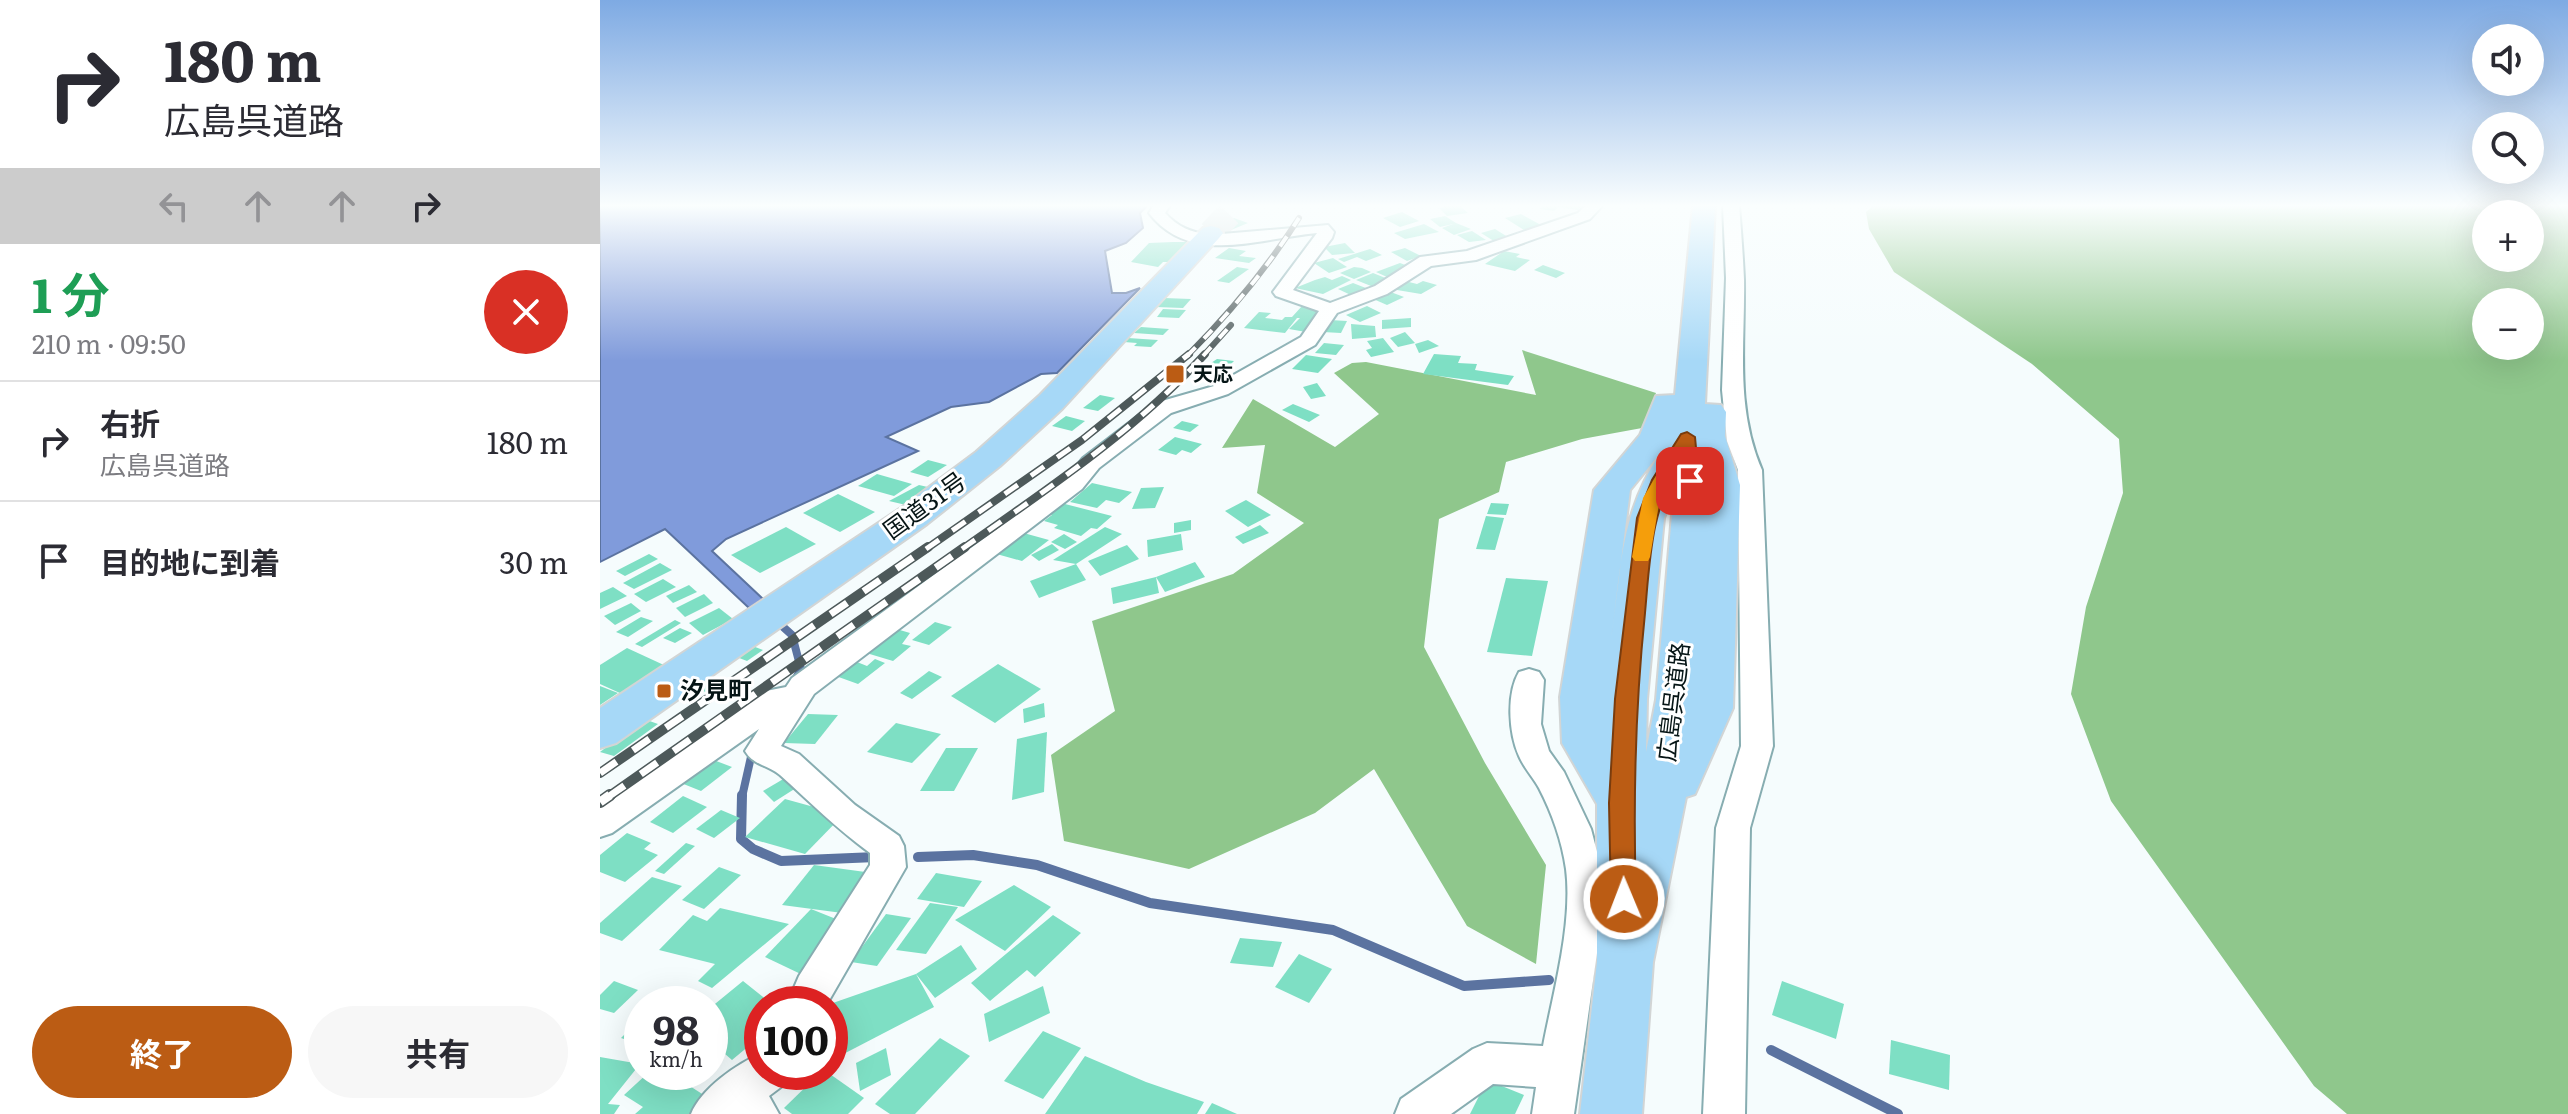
<!DOCTYPE html>
<html lang="ja">
<meta charset="utf-8">
<style>
:root{--surface:#fff;--page:#f7f7f7;--text:#2b2b33;--muted:#7c7c81;--line:#e1e1e2;--accent:#bb5c14}
body{margin:0;font-family:Literata,"Noto Sans JP",serif;background:var(--page);color:var(--text);height:100vh;display:flex;flex-direction:column;font-size:30px;white-space:nowrap}
*{box-sizing:border-box;margin:0}
p{font-size:26px;color:var(--muted)}
.icon{flex:none;width:44px;height:44px;fill:none;stroke:currentColor;stroke-width:2;stroke-linecap:round;stroke-linejoin:round}
.map{position:relative;flex:1;overflow:hidden}
.details{display:flex;flex-direction:column;background:var(--surface);width:600px}
.details>*{flex:none}
.top-card{background:#fff;color:var(--text);overflow:hidden}
.fabs{position:absolute;left:1872px;top:24px;display:grid;gap:16px}
.fabs a{display:grid;place-items:center;width:72px;height:72px;border-radius:50%;background:var(--surface);box-shadow:0 8px 32px #0002;font-size:40px}
.speed{position:absolute;left:24px;top:986px;display:flex;gap:16px;font-size:40px;font-weight:700;text-align:center}
.speed>*{display:grid;place-content:center;width:104px;height:104px;border-radius:50%;background:var(--surface);box-shadow:0 8px 32px #0002;line-height:1}
.speed small{font-size:20px;font-weight:400}
.speed .limit{border:12px solid #d22;background:#fff;color:#111}
.pin{position:absolute;display:grid;place-items:center;width:68px;height:68px;color:#fff;margin:-34px;border-radius:16px;box-shadow:0 4px 12px #0006}
.me{position:absolute;width:88px;margin:-44px;rotate:359deg;stroke-linejoin:round;filter:drop-shadow(0 0 6px #0008)}
.turn{display:flex;align-items:center;gap:28px;height:168px;padding:0 32px;font-size:36px}
.turn .icon{width:104px;height:104px;stroke-width:2.5}
.turn b{display:block;font-size:56px;line-height:68px}
.lanes{display:flex;align-items:center;height:76px;padding:0 32px;background:#0003;justify-content:center;gap:40px;direction:ltr}
.lanes .off{opacity:.35}
.round{display:grid;place-items:center;flex:none;width:84px;height:84px;border-radius:42px;background:var(--page)}
.summary{display:flex;align-items:center;justify-content:space-between;height:136px;padding:0 32px}
h1{font-size:48px;font-weight:700;line-height:60px;color:#1e9e55}
.cta{display:flex;gap:16px;margin-top:auto;padding:16px 32px}
.cta a{flex:1;height:92px;border-radius:48px;background:var(--accent);color:#fff;font-size:32px;font-weight:700;line-height:92px;text-align:center}
.cta a+a{background:var(--page);color:var(--text)}
ul{padding:0;list-style:none}
li{display:flex;align-items:center;gap:24px;height:120px;padding:0 32px;border-top:2px solid var(--line)}
li div{flex:1}
li b{display:block;font-size:30px}
li em{font-style:normal}
main{display:flex;flex:1;min-height:0}
.map>svg:first-child{display:block}
.forest{fill:#8fc78c;fill-rule:evenodd}
.water{fill:#809bdb;stroke:#5b73a0;stroke-width:2}
.lines{fill:none;stroke-linecap:round;stroke-linejoin:round}
.stream-far1{stroke:#5b73a0;stroke-width:8}
.stream{stroke:#5b73a0;stroke-width:10}
.building{fill:#7edfc4}
.highway-tunnel{stroke:#d1d9da;stroke-width:26;stroke-dasharray:26 13;stroke-linecap:butt}
.minor-casing{stroke:#87adb1;stroke-width:4}
.highway-casing{stroke:#d2d5d5;stroke-width:4}
.minor{fill:#fff;fill-rule:evenodd}
.highway{fill:#a6d8f7;fill-rule:evenodd}
.rail-far3-casing{stroke:#4d595a;stroke-width:6}
.rail-far2-casing{stroke:#4d595a;stroke-width:8}
.rail-far1-casing{stroke:#4d595a;stroke-width:10}
.rail-casing{stroke:#4d595a;stroke-width:12}
.rail-far3{stroke:#fff;stroke-width:4;stroke-dasharray:12;stroke-linecap:butt}
.rail-far2{stroke:#fff;stroke-width:5;stroke-dasharray:16;stroke-linecap:butt}
.rail-far1{stroke:#fff;stroke-width:7;stroke-dasharray:20;stroke-linecap:butt}
.rail{stroke:#fff;stroke-width:9;stroke-dasharray:26;stroke-linecap:butt}
.route{fill:#bb5c14;stroke:#7a3c0d;stroke-width:2}
.slow{fill:#f59e0b}
.poi-dot{fill:#bb5c14;stroke:#fff;stroke-width:3}
.labels{text-anchor:middle;stroke-width:6;stroke-linejoin:round;paint-order:stroke}
.far-poi-label{font-size:20px;font-weight:bold;fill:#061516;stroke:#fff;text-anchor:start}
.street-label{font-size:24px;fill:#061516;stroke:#fff}
.poi-label{font-size:24px;font-weight:bold;fill:#061516;stroke:#fff;text-anchor:start}
</style>
<main>
<section class="details">
<div class="top-card">
<div class="turn"><svg class="icon" aria-label="right" viewBox="0 0 24 24"><path d="M7 20v-9h11M14 6l5 5-5 5"/></svg><div><b>180 m</b>広島呉道路</div></div>
<div class="lanes"><svg class="icon off" aria-label="left" viewBox="0 0 24 24"><path d="M17 20v-9H6M10 6l-5 5 5 5"/></svg><svg class="icon off" aria-label="ahead" viewBox="0 0 24 24"><path d="M12 20V5M6 11l6-6 6 6"/></svg><svg class="icon off" aria-label="ahead" viewBox="0 0 24 24"><path d="M12 20V5M6 11l6-6 6 6"/></svg><svg class="icon" aria-label="right" viewBox="0 0 24 24"><path d="M7 20v-9h11M14 6l5 5-5 5"/></svg></div>
</div>
<div class="summary"><div><h1>1 分</h1><p>210 m · 09:50</p></div><a class="round" style="background:#d93025;color:#fff"><svg class="icon" aria-label="close" viewBox="0 0 24 24"><path d="M6 6l12 12M18 6L6 18"/></svg></a></div>
<ul>
<li><svg class="icon" aria-label="right" viewBox="0 0 24 24"><path d="M7 20v-9h11M14 6l5 5-5 5"/></svg><div><b>右折</b><p>広島呉道路</p></div><em>180 m</em></li>
<li><svg class="icon" aria-label="arrive" viewBox="0 0 24 24"><path d="M6 21V4h12l-3 4 3 4H6"/></svg><div><b>目的地に到着</b></div><em>30 m</em></li>
</ul>
<div class="cta"><a>終了</a><a>共有</a></div>
</section>
<div class="map">
<svg width="1968" height="1114" viewBox="0 0 1968 1114">
<rect width="100%" height="100%" fill="#f5fcfd"/>
<g class="forest">
<path d="M1274,205H1968V1114H1747L1714,1086L1511,801L1471,694L1486,607L1523,493L1519,439L1432,364L1294,272L1269,229L1266,212ZM1886,214H1930V258H1886ZM1886,302H1930V346H1886Z"/>
<polygon points="922,350 1056,393 1042,428 982,439 906,462 899,492 839,519 824,647 885,763 946,865 936,964 867,926 774,769 715,813 589,869 464,841 451,755 515,711 492,621 633,574 704,523 657,493 665,445 622,448 653,399 735,447 779,414 734,373 752,363 766,362 936,395"/>
</g>
<polygon class="water" points="0,205 548,205 540,213 543,228 526,243 505,251 512,293 526,293 540,288 457,373 441,374 389,402 351,407 286,437 318,451 126,539 112,551 163,599 149,608 65,529 0,562"/>
<g class="lines">
<g class="stream-far1">
<polyline points="181,625 192,635 201,669 195,680"/>
<polyline points="142,797 153,748"/>
</g>
<g class="stream">
<polyline points="142,795 141,839 153,849 181,861 276,857"/>
<polyline points="318,857 373,855 437,865 550,903 733,930 864,986 949,980"/>
<polyline points="1171,1050 1298,1114"/>
</g>
</g>
<g class="building">
<polygon points="842,205 859,205 868,213 847,216 839,208 844,207"/>
<polygon points="944,205 983,205 978,210 958,207 954,211 940,209"/>
<polygon points="802,212 819,221 800,227 783,218"/>
<polygon points="921,214 941,225 924,230 905,218"/>
<polygon points="845,216 856,223 871,229 854,235 842,228 853,224 840,227 830,219"/>
<polygon points="634,218 648,223 631,230 618,225"/>
<polygon points="824,224 839,232 805,239 794,233"/>
<polygon points="895,229 911,239 897,243 881,233"/>
<polygon points="872,231 886,240 869,242 857,235"/>
<polygon points="573,242 587,242 569,262 563,262 558,267 531,262 549,243"/>
<polygon points="745,243 755,253 732,255 724,247"/>
<polygon points="629,248 646,251 639,256 656,258 649,263 615,258"/>
<polygon points="805,248 821,256 807,261 791,252"/>
<polygon points="770,249 782,255 766,261 757,257 744,262 738,259"/>
<polygon points="904,251 920,254 916,257 930,260 915,271 885,264"/>
<polygon points="733,258 747,267 729,273 714,263"/>
<polygon points="800,263 811,267 787,277 776,272"/>
<polygon points="943,265 965,273 956,278 934,270"/>
<polygon points="637,267 649,269 629,283 617,281"/>
<polygon points="754,267 762,268 771,272 754,279 740,273"/>
<polygon points="773,273 793,281 776,288 756,280"/>
<polygon points="742,276 751,280 723,294 695,288 715,280 725,277 732,280"/>
<polygon points="805,281 817,284 823,281 837,285 821,294 791,289"/>
<polygon points="753,283 771,290 755,297 738,289"/>
<polygon points="788,291 804,297 787,305 771,298"/>
<polygon points="564,298 591,299 583,308 556,307"/>
<polygon points="702,306 722,307 712,319 717,320 706,332 689,329 700,318 697,318 685,333 644,328 659,312 671,313 665,318 682,320 685,317 692,317"/>
<polygon points="767,306 781,313 760,322 746,315"/>
<polygon points="563,309 586,310 579,318 557,317"/>
<polygon points="811,318 811,327 782,329 782,320"/>
<polygon points="730,320 747,321 741,333 723,332"/>
<polygon points="751,324 775,326 776,337 752,339"/>
<polygon points="541,327 569,329 563,335 534,333"/>
<polygon points="805,332 815,343 798,347 790,338"/>
<polygon points="528,338 558,340 551,347 534,346 537,343 524,342"/>
<polygon points="783,338 794,352 771,357 766,350 772,348 767,341"/>
<polygon points="828,340 839,346 819,353 815,344"/>
<polygon points="724,343 744,345 736,355 715,353"/>
<polygon points="834,354 861,356 858,363 877,364 875,370 914,376 908,385 823,374"/>
<polygon points="706,355 732,359 718,373 692,369"/>
<polygon points="617,359 634,361 630,365 635,366 622,379 593,375"/>
<polygon points="717,383 726,396 711,399 703,387"/>
<polygon points="500,395 515,398 498,411 483,408"/>
<polygon points="693,404 720,415 709,422 682,410"/>
<polygon points="466,416 485,421 472,431 452,426"/>
<polygon points="582,421 599,425 590,432 573,428"/>
<polygon points="575,437 602,444 591,453 582,450 576,455 558,450"/>
<polygon points="328,460 347,465 328,477 310,472"/>
<polygon points="277,474 312,484 294,496 258,486"/>
<polygon points="492,483 532,492 519,503 506,500 497,508 470,502"/>
<polygon points="319,485 332,488 306,505 289,501"/>
<polygon points="564,487 555,508 532,509 541,488"/>
<polygon points="238,494 275,512 240,532 203,513"/>
<polygon points="646,500 671,515 648,527 625,511"/>
<polygon points="891,503 909,504 906,515 887,514"/>
<polygon points="465,504 512,516 497,529 491,528 481,536 454,528 458,525 444,521 452,515 448,513"/>
<polygon points="886,516 904,518 895,550 876,549"/>
<polygon points="591,520 591,530 574,533 574,523"/>
<polygon points="660,525 669,533 643,544 635,537"/>
<polygon points="186,527 216,544 160,573 131,555"/>
<polygon points="505,527 522,534 476,564 453,560"/>
<polygon points="420,532 449,540 422,561 393,553"/>
<polygon points="464,534 477,542 465,549 451,542"/>
<polygon points="581,534 583,550 548,557 547,540"/>
<polygon points="452,544 459,550 439,561 431,555"/>
<polygon points="527,545 539,559 500,576 488,561"/>
<polygon points="49,554 58,559 25,576 16,571"/>
<polygon points="595,562 605,577 565,592 556,577 559,593 513,604 511,588 556,577"/>
<polygon points="60,563 72,570 34,589 23,583"/>
<polygon points="476,564 486,580 439,598 430,581"/>
<polygon points="906,578 948,581 932,656 887,652"/>
<polygon points="63,579 76,587 46,602 34,594"/>
<polygon points="89,585 97,592 73,603 66,596"/>
<polygon points="13,587 27,596 0,609 0,593"/>
<polygon points="104,594 113,603 85,617 76,608"/>
<polygon points="31,603 41,611 15,625 4,616"/>
<polygon points="119,608 133,619 103,635 89,623"/>
<polygon points="41,617 53,621 28,637 16,632"/>
<polygon points="75,620 81,623 42,647 35,644"/>
<polygon points="335,622 352,627 329,645 312,640"/>
<polygon points="80,628 92,633 75,643 63,638"/>
<polygon points="293,628 310,633 302,644 311,646 293,661 263,652"/>
<polygon points="150,645 163,650 147,661 134,656"/>
<polygon points="27,648 66,666 22,694 0,684 0,665"/>
<polygon points="275,659 285,663 258,684 233,675 252,660 267,666"/>
<polygon points="398,664 441,689 395,723 351,696"/>
<polygon points="329,671 342,677 312,699 300,693"/>
<polygon points="102,677 123,683 110,693 88,687"/>
<polygon points="0,686 18,693 0,705"/>
<polygon points="444,703 445,717 424,723 423,709"/>
<polygon points="208,714 238,715 215,744 184,743"/>
<polygon points="44,719 58,724 14,756 0,752"/>
<polygon points="296,723 341,734 312,763 267,752"/>
<polygon points="447,732 444,792 412,800 417,739"/>
<polygon points="346,748 378,748 354,791 320,791"/>
<polygon points="111,759 132,767 101,791 81,783"/>
<polygon points="185,778 196,788 174,802 163,791"/>
<polygon points="83,796 107,807 73,833 50,822"/>
<polygon points="185,799 243,815 205,854 145,837"/>
<polygon points="121,810 140,818 114,838 96,829"/>
<polygon points="27,833 51,843 44,849 58,855 25,882 0,872 0,855"/>
<polygon points="86,843 95,846 64,874 55,871"/>
<polygon points="214,865 280,874 250,914 182,905"/>
<polygon points="119,867 141,875 104,909 82,900"/>
<polygon points="336,873 382,881 364,907 317,899"/>
<polygon points="52,877 82,886 22,941 0,933 0,923"/>
<polygon points="414,885 451,907 405,951 355,920"/>
<polygon points="330,903 358,907 326,954 296,950"/>
<polygon points="120,908 189,924 112,988 98,981 115,964 59,950 93,915 107,921"/>
<polygon points="211,909 246,923 207,977 165,957"/>
<polygon points="286,914 311,918 277,966 251,962"/>
<polygon points="453,915 481,933 435,977 427,970 390,1001 371,983"/>
<polygon points="640,938 682,942 673,967 630,963"/>
<polygon points="361,945 377,969 335,998 316,974 334,1007 230,1061 230,1004 316,974"/>
<polygon points="699,954 732,969 709,1003 675,987"/>
<polygon points="14,981 38,990 14,1013 0,1009 0,995"/>
<polygon points="143,981 172,1004 162,1004 162,1035 132,1060 110,1041 110,1008"/>
<polygon points="1182,981 1244,1004 1236,1039 1172,1015"/>
<polygon points="443,986 450,1013 389,1042 384,1014"/>
<polygon points="68,991 95,1001 91,1004 55,1004"/>
<polygon points="42,1017 42,1045 21,1038"/>
<polygon points="443,1031 481,1048 443,1099 404,1081"/>
<polygon points="340,1038 370,1056 315,1114 290,1114 275,1104"/>
<polygon points="1291,1040 1350,1055 1349,1090 1289,1074"/>
<polygon points="286,1048 291,1075 260,1091 256,1063"/>
<polygon points="485,1056 546,1082 604,1102 597,1114 445,1114"/>
<polygon points="0,1057 40,1064 8,1104 20,1105 14,1114 0,1114"/>
<polygon points="49,1072 68,1072 110,1099 94,1114 35,1114 43,1107 24,1095"/>
<polygon points="221,1072 227,1072 264,1098 248,1114 192,1114 184,1108"/>
<polygon points="887,1080 924,1095 915,1114 870,1114"/>
<polygon points="612,1103 637,1114 605,1114"/>
</g>
<g class="lines">
<polyline class="highway-tunnel" points="611,233 638,205"/>
<defs>
<g id="minor">
<path d="M554,205H570L565,213C578,227 590,232 610,235L728,225L734,232L732,238L693,290L730,303L775,286L820,257L867,251L978,213L986,205H1003L990,219L876,260L831,266L787,294L737,313L715,345L628,394L571,413L499,468L482,489L214,694L181,746L199,754L255,805L299,836L304,846L306,867L227,1004H187L199,976L270,865V853C237,829 210,802 180,775C168,765 153,765 145,751L159,729L12,833L0,837V805L166,691L186,687L192,678L466,479L483,458L555,403L614,386L701,337L719,311L676,296L673,292L717,233C661,238 590,267 549,213Z"/>
<path d="M1123,205H1139C1141,230 1143,255 1144,280C1145,345 1135,408 1162,470L1173,746L1150,828L1145,1114H1103L1116,828L1141,746L1138,470L1127,441L1122,390L1126,278Z"/>
<path d="M929,669L939,672L944,680L941,724L949,751L964,772L991,829L1002,871V918L974,1114H932L936,1087L893,1084L851,1114H795L801,1099L873,1049L887,1043L943,1046C953,993 973,923 966,869C962,841 952,813 939,788C933,777 924,768 919,756C909,734 906,694 919,672Z"/>
<path d="M162,1053V1072H187L181,1087L169,1096L179,1114H91C101,1089 136,1064 162,1053Z"/>
</g>
<g id="highway">
<path d="M1093,205H1115L1105,404L1121,405L1126,412L1125,436L1140,485L1133,708L1095,794L1086,797L1053,962L1042,1114H980L997,962V804L962,743L960,697L994,490L1040,435L1056,396L1075,395ZM1061,452C1020,514 1021,569 1011,640L1030,490ZM1074,491L1056,700L1046,752L1047,699L1064,518Z"/>
<polygon points="611,226 619,228 623,233 619,238 462,409 400,466 327,524 16,743 0,748 0,708 301,508 376,452 440,395 603,228"/>
</g>
</defs>
<use href="#minor" class="minor-casing"/>
<use href="#highway" class="highway-casing"/>
<use href="#minor" class="minor"/>
<use href="#highway" class="highway"/>
<defs>
<g id="rail-far3">
<path d="M587,356C630,313 666,270 699,218"/>
<polyline points="603,356 631,325"/>
</g>
<g id="rail-far2">
<polyline points="326,549 482,440 589,354"/>
<path d="M362,549C446,490 535,431 605,354"/>
</g>
<g id="rail-far1">
<polyline points="0,773 328,547"/>
<polyline points="8,797 365,547"/>
</g>
<polyline id="rail" points="0,802 10,795"/>
</defs>
<use href="#rail-far3" class="rail-far3-casing"/>
<use href="#rail-far2" class="rail-far2-casing"/>
<use href="#rail-far1" class="rail-far1-casing"/>
<use href="#rail" class="rail-casing"/>
<use href="#rail-far3" class="rail-far3"/>
<use href="#rail-far2" class="rail-far2"/>
<use href="#rail-far1" class="rail-far1"/>
<use href="#rail" class="rail"/>
</g>
<linearGradient id="sky" x2="0" y2="1"><stop stop-color="#7eaae3"/><stop offset="0.57" stop-color="#fafefe"/><stop offset="1" stop-color="#fafefe" stop-opacity="0"/></linearGradient>
<rect width="1968" height="361" fill="url(#sky)"/>
<path class="route" d="M1087,432L1095,437L1099,481L1096,485H1084L1081,460C1051,510 1050,557 1045,613C1035,709 1033,802 1036,899L1033,907L1024,910L1015,907L1011,899L1009,803L1015,699L1037,518L1052,480L1081,434Z"/>
<polygon class="slow" points="1072,456 1081,460 1060,498 1050,557 1048,561 1035,561 1032,557 1043,498 1067,457"/>
<g class="poi-dot">
<rect x="565" y="364" width="20" height="20" rx="4"/>
<rect x="56" y="683" width="16" height="16" rx="4"/>
</g>
<g class="labels">
<g class="far-poi-label">
<text x="593" y="381">天応</text>
</g>
<g class="street-label">
<text transform="translate(325 506) rotate(-36)" y="8">国道31号</text>
<text transform="translate(1074 702) rotate(-83)" y="8">広島呉道路</text>
</g>
<g class="poi-label">
<text x="80" y="699">汐見町</text>
</g>
</g>
</svg>
<div class="fabs">
<a><svg class="icon" aria-label="sound" viewBox="0 0 24 24"><path d="M4 9h4l5-4v14l-5-4H4zM17 9q2 3 0 6"/></svg></a>
<a><svg class="icon" aria-label="search" viewBox="0 0 24 24"><circle cx="10" cy="10" r="6"/><path d="M15 15l6 6"/></svg></a>
<a>+</a>
<a>−</a>
</div>
<div class="speed"><div>98<small>km/h</small></div><div class="limit">100</div></div>
<div class="pin" style="left:1090px;top:481px;background:#d93025"><svg class="icon" aria-label="arrive" viewBox="0 0 24 24"><path d="M6 21V4h12l-3 4 3 4H6"/></svg></div>
<svg class="me" style="left:1024px;top:899px" viewBox="-20 -20 40 40"><circle r="17" fill="#bb5c14" stroke="#fff" stroke-width="3"/><path d="M0-11L8 9 0 5-8 9z" fill="#fff"/></svg>
</div>
</main>
